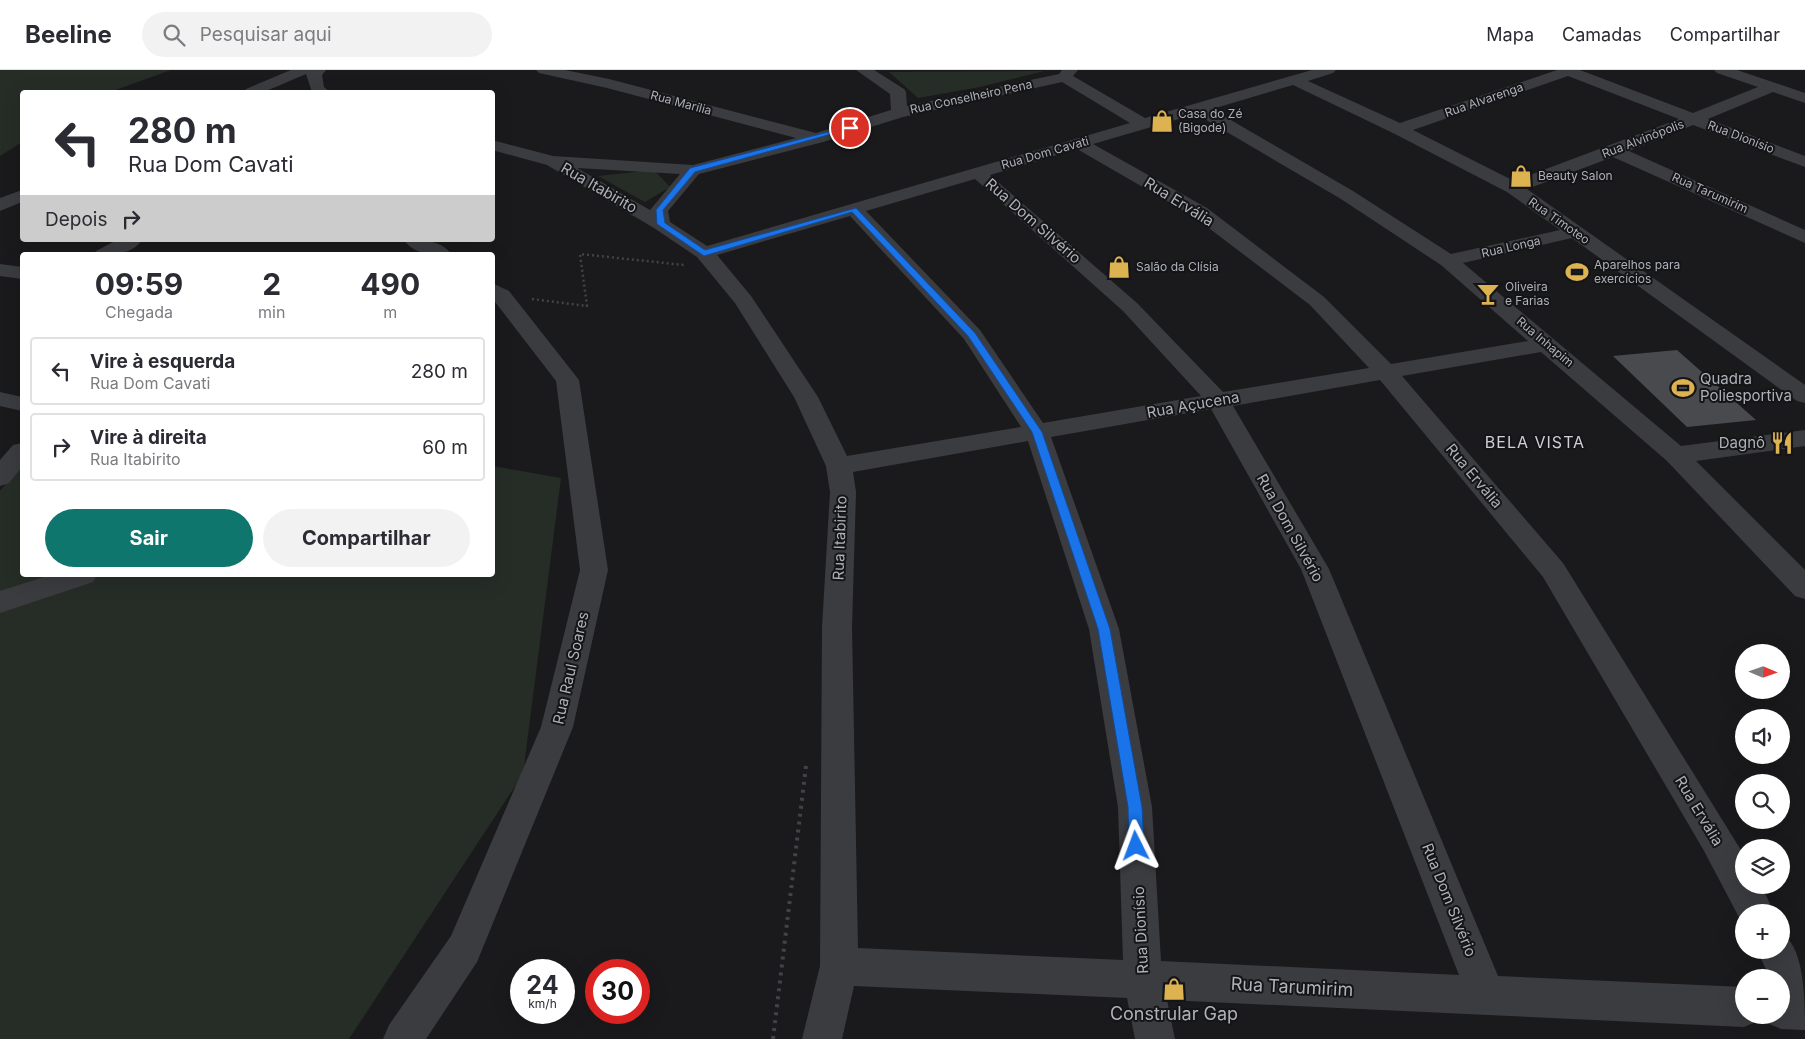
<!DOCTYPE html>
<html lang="pt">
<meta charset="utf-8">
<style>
:root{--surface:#fff;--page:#f2f2f3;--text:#2b2b33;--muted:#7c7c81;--line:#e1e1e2;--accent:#0f766e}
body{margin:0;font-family:Inter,sans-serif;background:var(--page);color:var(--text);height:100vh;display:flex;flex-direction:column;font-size:19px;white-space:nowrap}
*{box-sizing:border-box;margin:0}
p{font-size:16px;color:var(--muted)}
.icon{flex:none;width:28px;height:28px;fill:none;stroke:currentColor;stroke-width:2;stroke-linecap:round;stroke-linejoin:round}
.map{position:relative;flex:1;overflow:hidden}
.side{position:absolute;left:20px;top:182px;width:475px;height:325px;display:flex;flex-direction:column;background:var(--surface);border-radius:5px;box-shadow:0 5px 20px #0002}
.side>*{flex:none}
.guide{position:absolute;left:20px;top:20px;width:475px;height:152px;border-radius:5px;box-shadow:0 5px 20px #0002;background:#fff;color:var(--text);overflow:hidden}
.needle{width:32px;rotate:92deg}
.buttons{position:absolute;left:1735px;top:574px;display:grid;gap:10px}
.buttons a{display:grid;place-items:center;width:55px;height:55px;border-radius:50%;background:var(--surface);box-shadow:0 5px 20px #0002;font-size:25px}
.speed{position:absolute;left:510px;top:889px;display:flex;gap:10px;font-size:25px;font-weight:700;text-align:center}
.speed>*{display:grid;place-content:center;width:65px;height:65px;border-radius:50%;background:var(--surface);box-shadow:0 5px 20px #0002;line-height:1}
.speed small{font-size:12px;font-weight:400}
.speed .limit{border:8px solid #d22;background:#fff;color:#111}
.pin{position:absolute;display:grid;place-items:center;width:42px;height:42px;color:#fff;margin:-21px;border:2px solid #fff;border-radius:50%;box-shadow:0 1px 5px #0007}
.me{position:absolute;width:55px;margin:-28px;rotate:357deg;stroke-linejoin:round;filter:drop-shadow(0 0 4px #0008)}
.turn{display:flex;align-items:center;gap:18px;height:105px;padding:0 25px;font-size:22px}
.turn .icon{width:65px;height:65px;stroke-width:2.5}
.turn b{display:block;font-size:35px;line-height:42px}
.then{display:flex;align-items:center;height:48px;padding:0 25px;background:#0003;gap:10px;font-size:19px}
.eta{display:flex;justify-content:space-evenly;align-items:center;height:85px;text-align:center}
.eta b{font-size:30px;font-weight:700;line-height:35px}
.action{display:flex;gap:10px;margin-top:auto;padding:10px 25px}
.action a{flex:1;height:58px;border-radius:30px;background:var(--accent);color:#fff;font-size:20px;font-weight:700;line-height:58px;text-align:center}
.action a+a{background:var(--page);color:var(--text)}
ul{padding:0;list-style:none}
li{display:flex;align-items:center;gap:15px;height:68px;margin:0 10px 8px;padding:0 15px;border:2px solid var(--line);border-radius:5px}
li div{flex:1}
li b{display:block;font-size:19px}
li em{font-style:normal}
header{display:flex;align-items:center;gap:30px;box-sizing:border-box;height:70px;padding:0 25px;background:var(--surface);border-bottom:1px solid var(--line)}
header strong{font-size:24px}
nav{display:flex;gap:28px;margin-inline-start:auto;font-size:18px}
.search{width:350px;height:45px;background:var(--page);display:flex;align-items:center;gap:12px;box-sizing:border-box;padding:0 18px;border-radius:28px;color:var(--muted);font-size:19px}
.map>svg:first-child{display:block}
.green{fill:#262d27}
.building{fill:#494a4e}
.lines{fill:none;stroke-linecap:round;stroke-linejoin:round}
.path-far1{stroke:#414347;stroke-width:2.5;stroke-dasharray:2 3;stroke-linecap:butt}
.path{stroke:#414347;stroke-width:4;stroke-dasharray:3 5;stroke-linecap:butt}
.street{fill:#3b3c40;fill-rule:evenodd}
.route{fill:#1a73e8;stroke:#114b97}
.labels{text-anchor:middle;stroke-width:4;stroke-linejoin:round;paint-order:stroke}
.far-street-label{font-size:12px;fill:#aeb1ba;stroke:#151517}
.far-poi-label{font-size:12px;fill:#aeb1ba;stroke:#151517;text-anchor:start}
.street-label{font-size:15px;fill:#aeb1ba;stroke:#151517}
.poi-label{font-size:15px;fill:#aeb1ba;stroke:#151517;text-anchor:start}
.neighbourhood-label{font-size:16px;letter-spacing:1px;fill:#ced0d6;stroke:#151517}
.near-street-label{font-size:18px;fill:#aeb1ba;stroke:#151517}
.near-poi-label{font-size:18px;fill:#aeb1ba;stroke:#151517}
</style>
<header>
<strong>Beeline</strong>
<div class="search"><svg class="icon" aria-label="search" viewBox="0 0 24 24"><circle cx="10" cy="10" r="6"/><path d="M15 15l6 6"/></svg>Pesquisar aqui</div>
<nav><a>Mapa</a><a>Camadas</a><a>Compartilhar</a></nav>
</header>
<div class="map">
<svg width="1805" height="969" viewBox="0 0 1805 969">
<rect width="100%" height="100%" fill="#1a1a1c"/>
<g class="green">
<polygon points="0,0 171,0 110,22 22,22 22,72 0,86"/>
<polygon points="1044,1 980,17 918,28 889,2"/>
<polygon points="654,100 670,117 645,132 598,106"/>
<polygon points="22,393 22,505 53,505 0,523 0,421"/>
<polygon points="493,396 561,408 523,704 349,969 0,969 0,538 82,505 492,505"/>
</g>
<polygon class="building" points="1677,280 1756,350 1687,357 1613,286"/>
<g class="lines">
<polyline class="path-far1" points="532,229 587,236 580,184 684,195"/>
<polyline class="path" points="773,969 806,696"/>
<g class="street">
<polygon points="291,0 326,0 322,5 324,17 330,22 312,22 306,4 264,22 244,22 246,19"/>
<path d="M536,0H565L609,9L816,63L891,40L890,24L856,0H874L904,19L906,22L907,36L1059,4L1062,0H1078L1073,6L1145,48L1312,0H1336L1333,3L1308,11L1400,53L1557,0H1580L1693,43L1758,17L1717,3L1714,0H1737L1805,23V33L1773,22L1708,49L1805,86V97L1693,55L1629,81L1805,160V173L1613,87L1527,119L1805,315V333L1797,331L1572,168L1463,193L1681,376L1805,360V376L1696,391L1805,500V529L1795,526L1667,391L1541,282L1402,306L1563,493L1744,785V815H1761L1774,842H1744L1743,855L1703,779L1543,507L1380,310L1233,336L1329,499L1498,906L1744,917V945H1760L1758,951L1744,957L1167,930L1175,969H1135L1127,928L854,916L842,969H802L820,896L822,557L830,422L826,396L794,327L735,233L697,187L654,158L547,95L492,80V70L553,86L693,95L796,68L607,18L539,3ZM1568,6L1679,49L1514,111L1413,60ZM1062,12L1130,53L707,176L670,152L668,141L699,104L823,72L903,47ZM1293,15L1393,63L1507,122L1560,160L1451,184L1353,121L1212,39ZM1196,44L1341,129L1441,195L1528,271L1391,294L1324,227L1207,138L1093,74ZM1077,79L1193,146L1310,235L1369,298L1223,322L1137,233L990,105ZM577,98L680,104L650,140ZM975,109L1123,241L1201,326L1043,353L980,260L866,141ZM850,146L964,269L1021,357L847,386L818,327L751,226L717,185ZM1211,339L1301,499L1459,905L1161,891L1152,737L1119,559L1051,367ZM1028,371L1089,559L1118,737L1123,890L858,878L852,557L856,422L853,402Z"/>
<polygon points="22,120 22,132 0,141 0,128"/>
<path d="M117,170H142C131,186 110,185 93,185L96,181Z"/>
<path d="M404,170C421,170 441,169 452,185C435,185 415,186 404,170Z"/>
<polygon points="0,194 22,197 22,209 0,206"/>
<polygon points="492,213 509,221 579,310 608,500 573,657 477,892 426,969 383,969 389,955 451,866 541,657 580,500 556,311 492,228"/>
<polygon points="0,322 22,327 22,341 0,336"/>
<polygon points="22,373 22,397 9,413 0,416 0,390 13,375"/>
<polygon points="50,505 97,505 93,512 0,543 0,521"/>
<path d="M1781,863C1805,876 1805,932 1805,960L1781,959L1767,953L1764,945H1781V908H1770L1757,880H1781Z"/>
</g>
</g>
<polygon class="route" points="847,57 853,58 695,102 663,140 665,153 705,180 856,138 975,263 1042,362 1110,559 1142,737 1144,776 1142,780 1136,782 1131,780 1129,776 1128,737 1098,559 1032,362 968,266 852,142 704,186 657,154 656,140 690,98"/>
<defs>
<symbol id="shop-bare" viewBox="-9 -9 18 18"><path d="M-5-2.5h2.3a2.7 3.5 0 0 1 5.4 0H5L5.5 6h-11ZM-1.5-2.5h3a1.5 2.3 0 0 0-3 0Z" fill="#ddb250" stroke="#151517" stroke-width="2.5" paint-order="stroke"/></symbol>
<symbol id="stadium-bare" viewBox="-9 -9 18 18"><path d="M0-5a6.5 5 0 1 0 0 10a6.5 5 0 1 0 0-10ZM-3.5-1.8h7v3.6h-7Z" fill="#ddb250" stroke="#151517" stroke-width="2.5" paint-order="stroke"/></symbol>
<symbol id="bar-bare" viewBox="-9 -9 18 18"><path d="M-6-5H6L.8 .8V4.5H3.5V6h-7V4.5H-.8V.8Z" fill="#ddb250" stroke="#151517" stroke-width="2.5" paint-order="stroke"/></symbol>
<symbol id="restaurant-bare" viewBox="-9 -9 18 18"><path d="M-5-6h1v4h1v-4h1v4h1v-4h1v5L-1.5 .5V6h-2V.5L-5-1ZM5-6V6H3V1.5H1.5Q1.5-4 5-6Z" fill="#ddb250" stroke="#151517" stroke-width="2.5" paint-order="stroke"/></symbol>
</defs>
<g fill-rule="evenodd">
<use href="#shop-bare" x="1146" y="35" width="32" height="32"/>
<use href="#shop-bare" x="1505" y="90" width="32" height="32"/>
<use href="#shop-bare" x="1103" y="181" width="32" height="32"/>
<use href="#stadium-bare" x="1561" y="186" width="32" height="32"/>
<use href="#bar-bare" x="1472" y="208" width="32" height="32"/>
<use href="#stadium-bare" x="1667" y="302" width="32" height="32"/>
<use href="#restaurant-bare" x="1766" y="357" width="32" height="32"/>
<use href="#shop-bare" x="1158" y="903" width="32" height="32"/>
</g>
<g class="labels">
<g class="far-street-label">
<text transform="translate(971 27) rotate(-12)" y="4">Rua Conselheiro Pena</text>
<text transform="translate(1484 30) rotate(-19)" y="4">Rua Alvarenga</text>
<text transform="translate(681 33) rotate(15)" y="4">Rua Marília</text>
<text transform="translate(1741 67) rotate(21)" y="4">Rua Dionísio</text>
<text transform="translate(1643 69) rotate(-21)" y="4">Rua Alvinópolis</text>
<text transform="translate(1045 83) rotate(-16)" y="4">Rua Dom Cavati</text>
<text transform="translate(1710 123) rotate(24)" y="4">Rua Tarumirim</text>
<text transform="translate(1559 151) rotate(35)" y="4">Rua Timoteo</text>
<text transform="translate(1511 177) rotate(-13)" y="4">Rua Longa</text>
<text transform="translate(1545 272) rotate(40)" y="4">Rua Inhapim</text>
</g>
<g class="far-poi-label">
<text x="1178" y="48">Casa do Zé<tspan x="1178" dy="14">(Bigode)</tspan></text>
<text x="1538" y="110">Beauty Salon</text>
<text x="1594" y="199">Aparelhos para<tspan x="1594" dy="14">exercícios</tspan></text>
<text x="1136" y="201">Salão da Clísia</text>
<text x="1505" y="221">Oliveira<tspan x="1505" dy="14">e Farias</tspan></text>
</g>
<g class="street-label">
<text transform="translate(599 118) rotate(30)" y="5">Rua Itabirito</text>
<text transform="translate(1179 132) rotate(32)" y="5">Rua Ervália</text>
<text transform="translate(1033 151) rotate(41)" y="5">Rua Dom Silvério</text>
<text transform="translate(1193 335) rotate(-10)" y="5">Rua Açucena</text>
<text transform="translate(1474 406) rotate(50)" y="5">Rua Ervália</text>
<text transform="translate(1290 458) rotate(61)" y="5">Rua Dom Silvério</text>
<text transform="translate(840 468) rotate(-88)" y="5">Rua Itabirito</text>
<text transform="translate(571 598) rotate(-77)" y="5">Rua Raul Soares</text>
<text transform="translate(1699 741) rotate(59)" y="5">Rua Ervália</text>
<text transform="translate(1449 830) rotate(68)" y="5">Rua Dom Silvério</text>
<text transform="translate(1141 860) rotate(-93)" y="5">Rua Dionísio</text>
</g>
<g class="poi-label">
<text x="1700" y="314">Quadra<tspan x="1700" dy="17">Poliesportiva</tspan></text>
<text x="1765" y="378" text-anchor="end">Dagnô</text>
</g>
<g class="neighbourhood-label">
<text x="1535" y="378">BELA VISTA</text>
</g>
<g class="near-street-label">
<text transform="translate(1292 917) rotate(3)" y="6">Rua Tarumirim</text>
</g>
<g class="near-poi-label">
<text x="1174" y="950">Constrular Gap</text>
</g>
</g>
</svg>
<div class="buttons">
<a><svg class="needle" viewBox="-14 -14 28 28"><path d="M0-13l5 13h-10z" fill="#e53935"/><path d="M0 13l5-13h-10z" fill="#7c7c81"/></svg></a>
<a><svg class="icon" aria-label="sound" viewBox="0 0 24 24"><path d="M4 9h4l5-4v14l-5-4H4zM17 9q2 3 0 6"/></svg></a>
<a><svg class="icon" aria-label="search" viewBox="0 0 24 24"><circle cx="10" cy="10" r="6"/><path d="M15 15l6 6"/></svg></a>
<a><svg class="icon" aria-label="layers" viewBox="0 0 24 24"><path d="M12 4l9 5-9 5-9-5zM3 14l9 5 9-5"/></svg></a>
<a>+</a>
<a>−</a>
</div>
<div class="speed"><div>24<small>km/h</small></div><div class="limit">30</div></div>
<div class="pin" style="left:850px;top:58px;background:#d93025"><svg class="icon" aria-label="arrive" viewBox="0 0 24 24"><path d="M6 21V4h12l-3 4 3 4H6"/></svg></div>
<svg class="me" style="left:1136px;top:776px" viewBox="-20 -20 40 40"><path d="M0-17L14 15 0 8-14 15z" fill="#1a73e8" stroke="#fff" stroke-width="4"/></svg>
<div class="guide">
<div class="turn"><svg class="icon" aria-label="left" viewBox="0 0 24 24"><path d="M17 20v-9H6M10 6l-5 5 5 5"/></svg><div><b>280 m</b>Rua Dom Cavati</div></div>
<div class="then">Depois<svg class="icon" aria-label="right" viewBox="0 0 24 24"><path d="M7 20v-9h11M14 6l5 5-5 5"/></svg></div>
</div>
<section class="side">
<div class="eta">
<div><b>09:59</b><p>Chegada</p></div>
<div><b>2</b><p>min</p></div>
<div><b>490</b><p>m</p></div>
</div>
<ul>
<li><svg class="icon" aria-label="left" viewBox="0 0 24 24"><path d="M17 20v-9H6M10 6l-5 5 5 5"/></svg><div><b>Vire à esquerda</b><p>Rua Dom Cavati</p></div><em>280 m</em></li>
<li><svg class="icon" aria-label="right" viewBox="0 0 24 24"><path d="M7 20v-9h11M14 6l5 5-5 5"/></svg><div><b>Vire à direita</b><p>Rua Itabirito</p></div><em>60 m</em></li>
</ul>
<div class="action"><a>Sair</a><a>Compartilhar</a></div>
</section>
</div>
